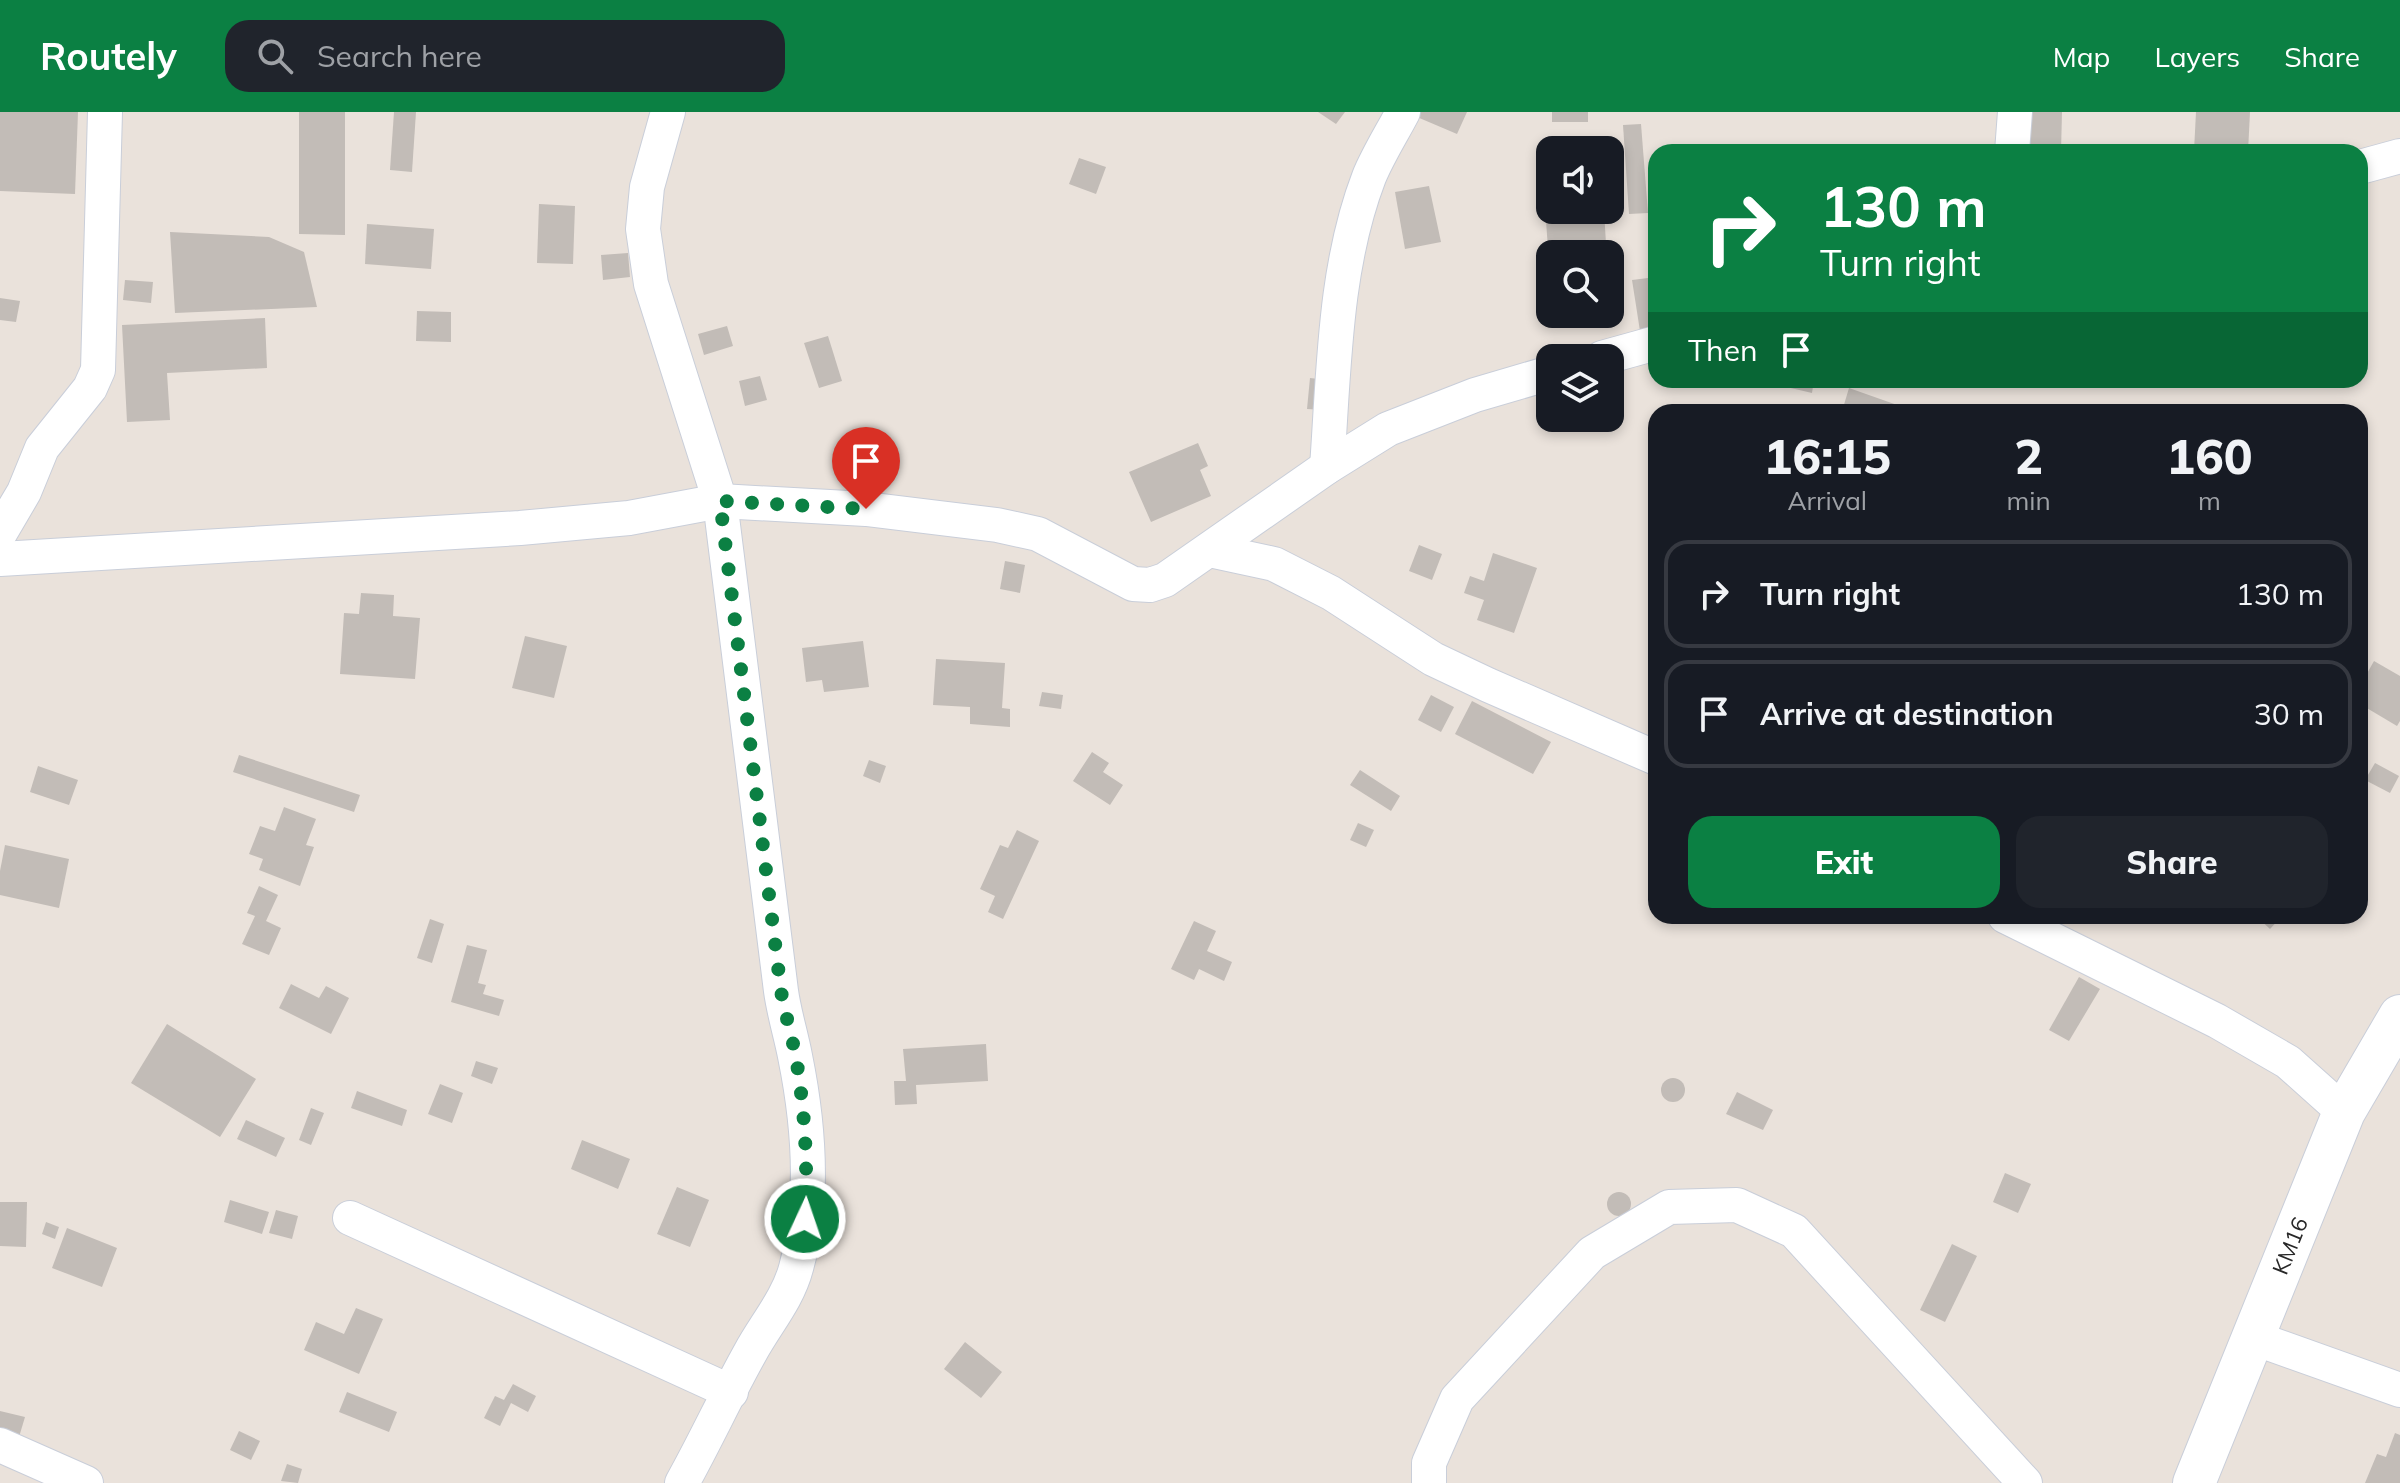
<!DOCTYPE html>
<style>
:root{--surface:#171b24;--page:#20242c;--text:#f1f3f6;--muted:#9ea1a6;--line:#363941;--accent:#0b8043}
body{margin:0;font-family:Mulish,sans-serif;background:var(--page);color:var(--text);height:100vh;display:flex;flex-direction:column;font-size:30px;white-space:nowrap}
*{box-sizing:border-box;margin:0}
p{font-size:26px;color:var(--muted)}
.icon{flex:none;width:44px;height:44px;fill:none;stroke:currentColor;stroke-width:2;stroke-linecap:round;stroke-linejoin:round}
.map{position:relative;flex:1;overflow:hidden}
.panel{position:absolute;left:1648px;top:292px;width:720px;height:520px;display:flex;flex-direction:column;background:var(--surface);border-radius:24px;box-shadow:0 4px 12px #0003}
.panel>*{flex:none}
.banner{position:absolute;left:1648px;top:32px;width:720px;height:244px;border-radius:24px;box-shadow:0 4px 12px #0003;background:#0b8043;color:#fff;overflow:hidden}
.buttons{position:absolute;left:1536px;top:24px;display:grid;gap:16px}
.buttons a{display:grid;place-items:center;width:88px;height:88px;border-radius:16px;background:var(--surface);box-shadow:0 4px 12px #0003;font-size:40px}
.pin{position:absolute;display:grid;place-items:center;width:68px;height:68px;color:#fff;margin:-82px -34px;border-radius:50% 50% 50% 0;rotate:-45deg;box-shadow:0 0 8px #0007}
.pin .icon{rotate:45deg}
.me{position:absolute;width:88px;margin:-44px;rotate:3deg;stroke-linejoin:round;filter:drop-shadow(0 0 6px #0008)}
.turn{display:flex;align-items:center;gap:28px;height:168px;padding:0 40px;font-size:36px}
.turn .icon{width:104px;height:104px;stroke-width:2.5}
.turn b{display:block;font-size:56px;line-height:68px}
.then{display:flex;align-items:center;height:76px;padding:0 40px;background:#0003;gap:16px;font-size:30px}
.eta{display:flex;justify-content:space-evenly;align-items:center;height:136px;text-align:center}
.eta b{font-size:48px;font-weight:800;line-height:56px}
.cta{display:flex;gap:16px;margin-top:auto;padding:16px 40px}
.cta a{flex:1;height:92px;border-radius:24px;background:var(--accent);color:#fff;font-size:32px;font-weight:800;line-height:92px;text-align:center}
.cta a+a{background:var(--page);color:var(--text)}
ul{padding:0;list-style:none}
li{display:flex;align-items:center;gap:24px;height:108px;margin:0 16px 12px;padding:0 24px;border:4px solid var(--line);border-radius:24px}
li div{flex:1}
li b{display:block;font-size:30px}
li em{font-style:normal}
header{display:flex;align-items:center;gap:48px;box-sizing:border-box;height:112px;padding:0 40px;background:var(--accent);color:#fff}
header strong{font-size:38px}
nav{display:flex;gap:44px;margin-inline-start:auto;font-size:28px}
.search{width:560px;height:72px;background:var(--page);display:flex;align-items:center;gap:20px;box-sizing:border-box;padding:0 28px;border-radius:24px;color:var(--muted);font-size:30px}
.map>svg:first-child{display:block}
.building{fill:#c2bcb7}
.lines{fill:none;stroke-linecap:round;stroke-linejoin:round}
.minor-casing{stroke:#c9ced9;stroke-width:36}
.tertiary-casing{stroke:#c9ced9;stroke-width:44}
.minor{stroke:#fff;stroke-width:34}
.tertiary{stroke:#fff;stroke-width:42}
.route{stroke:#0b8043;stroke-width:14;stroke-dasharray:0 25.2}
.labels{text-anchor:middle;stroke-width:6;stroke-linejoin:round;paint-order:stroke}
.street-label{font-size:22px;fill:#282828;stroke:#fff}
</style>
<header>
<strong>Routely</strong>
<div class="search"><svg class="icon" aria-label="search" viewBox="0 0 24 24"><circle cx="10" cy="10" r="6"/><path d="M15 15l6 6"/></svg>Search here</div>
<nav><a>Map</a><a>Layers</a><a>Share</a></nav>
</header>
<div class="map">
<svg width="2400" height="1371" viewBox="0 0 2400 1371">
<rect width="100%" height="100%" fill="#eae2db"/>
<g class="building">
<polygon points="0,0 78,0 75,82 0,79"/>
<polygon points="299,0 345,0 345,123 299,122"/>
<polygon points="394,0 416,0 412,60 390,58"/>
<polygon points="1318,0 1345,0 1336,12"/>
<polygon points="1419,0 1467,0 1457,22 1417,5"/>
<rect x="1552" y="0" width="36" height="10"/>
<polygon points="2030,0 2062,0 2061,40 2027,40"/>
<polygon points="2196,0 2250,0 2248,40 2194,39"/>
<polygon points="1641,12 1648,101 1629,102 1623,13"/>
<polygon points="1079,46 1106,55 1096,82 1069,72"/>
<polygon points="1550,68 1550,98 1604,98 1606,132 1548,136 1543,69"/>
<polygon points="1429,74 1441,130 1405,137 1395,80"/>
<polygon points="539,92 575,94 573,152 537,151"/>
<polygon points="367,112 434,117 431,157 365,152"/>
<polygon points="170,120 269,125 304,140 317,195 175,201"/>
<polygon points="628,141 630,165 603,168 601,143"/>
<polygon points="1656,165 1656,217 1640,219 1632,168"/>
<polygon points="125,168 153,170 151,191 123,188"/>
<polygon points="0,186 20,189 16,210 0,208"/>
<polygon points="417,199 451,200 451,230 416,229"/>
<polygon points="265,206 267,256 167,261 170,308 127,310 122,213"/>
<polygon points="727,214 733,234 704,243 698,222"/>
<polygon points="828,224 842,269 819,276 804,231"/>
<polygon points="760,264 767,288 745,294 739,269"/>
<polygon points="1310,266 1327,268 1324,298 1307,297"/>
<polygon points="1756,268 1814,268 1812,281"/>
<polygon points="1849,276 1917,300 1855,300 1843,296"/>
<polygon points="1198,331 1208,354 1200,358 1211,384 1151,410 1129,360"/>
<polygon points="1419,433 1442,442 1432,468 1409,459"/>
<polygon points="1493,441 1537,456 1514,521 1477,508 1484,488 1464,481 1470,464 1484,469"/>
<polygon points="1005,449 1025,453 1020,481 1000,477"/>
<polygon points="361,481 394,483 393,504 420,506 415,567 340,562 344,501 359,502"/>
<polygon points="525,524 567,534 554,586 512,576"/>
<polygon points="863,529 869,575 824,580 822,568 806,570 802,536"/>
<polygon points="936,547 1005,551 1002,596 1010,597 1010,615 970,612 970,595 933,593"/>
<polygon points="2374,549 2400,564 2400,609 2397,614 2360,592 2360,574"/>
<polygon points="1042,580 1063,583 1061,597 1039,594"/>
<polygon points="1431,583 1454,595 1441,620 1418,608"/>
<polygon points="1472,589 1551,630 1533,662 1455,622"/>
<polygon points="1092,640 1109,651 1103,660 1123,673 1110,693 1073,669"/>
<polygon points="239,643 360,683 354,700 233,660"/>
<polygon points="869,648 886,654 880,671 863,664"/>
<polygon points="2375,651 2399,664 2390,681 2365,668"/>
<polygon points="38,654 78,668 69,693 30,680"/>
<polygon points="1360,658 1400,684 1391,699 1350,673"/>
<polygon points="284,695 316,707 306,733 314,735 300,774 259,758 263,747 249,742 260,714 275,719"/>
<polygon points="1358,711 1374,718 1366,735 1350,728"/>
<polygon points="1017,718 1039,729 1003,807 988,800 995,784 980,777 1000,733 1008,736"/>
<polygon points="5,733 69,747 59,796 0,783 0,759"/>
<polygon points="259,774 278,783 266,809 281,816 269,843 242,832 255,804 247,801"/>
<polygon points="2256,804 2282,804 2270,817"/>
<polygon points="430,807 444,812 432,851 417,846"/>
<polygon points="1194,809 1216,819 1207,839 1232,850 1224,869 1199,857 1194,868 1171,857"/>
<polygon points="467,833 487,838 478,871 486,873 483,882 504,888 499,904 451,890"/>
<polygon points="2079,865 2100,877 2069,929 2049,918"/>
<polygon points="291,872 319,886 326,874 349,886 331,922 279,896"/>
<polygon points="167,912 256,967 220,1025 131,971"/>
<polygon points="986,932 988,969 916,973 917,992 895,993 894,969 906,969 903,937"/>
<polygon points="476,949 498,956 492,972 471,964"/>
<circle cx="1673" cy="978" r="12"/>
<polygon points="440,972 463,981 452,1011 428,1002"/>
<polygon points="357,979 407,998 402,1014 351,996"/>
<polygon points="1737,980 1773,998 1763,1018 1726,1002"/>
<polygon points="311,996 324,1001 311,1033 299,1028"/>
<polygon points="246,1008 285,1026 276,1045 237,1027"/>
<polygon points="582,1028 630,1047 618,1077 571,1057"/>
<polygon points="2005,1061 2031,1072 2018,1101 1993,1090"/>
<polygon points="677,1075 709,1088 690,1135 657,1122"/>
<circle cx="1619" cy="1092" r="12"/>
<polygon points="230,1088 269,1100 262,1122 224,1110"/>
<polygon points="0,1090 27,1090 26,1135 0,1134"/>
<polygon points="276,1098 298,1104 292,1127 269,1121"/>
<polygon points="46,1110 59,1115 55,1127 42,1122"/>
<polygon points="67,1116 117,1136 102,1175 52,1156"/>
<polygon points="1952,1132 1977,1144 1945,1210 1920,1198"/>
<polygon points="356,1196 383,1207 359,1262 304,1238 316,1210 344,1222"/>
<polygon points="965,1230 1002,1260 981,1286 944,1257"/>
<polygon points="513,1272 536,1284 528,1300 511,1291 500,1314 484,1306 495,1284 504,1288"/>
<polygon points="347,1280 397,1300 389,1320 339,1300"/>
<polygon points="0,1299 25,1305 19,1325 0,1320"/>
<polygon points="239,1319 260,1329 251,1348 230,1338"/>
<polygon points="2395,1321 2400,1323 2400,1371 2365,1371 2377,1342 2386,1345"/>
<polygon points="287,1352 302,1357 298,1371 281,1369"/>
</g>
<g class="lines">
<defs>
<g id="minor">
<path d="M668,0L647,75L643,117L651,172L720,389L781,879C784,901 791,923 795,944C809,1013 815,1088 796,1156C788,1187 765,1213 750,1241C726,1284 706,1328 682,1371"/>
<polyline points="2012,40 2015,0"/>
<polyline points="2360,55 2400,44"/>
<polyline points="1602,246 1656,231"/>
<path d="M1327,355C1334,259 1334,156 1369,65C1378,43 1392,21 1403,0"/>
<polyline points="0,421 24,380 42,336 90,276 98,258 105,0"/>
<polyline points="1209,438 1274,452 1331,481 1433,547 1488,573 1656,646"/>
<polyline points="0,447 520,416 629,406 720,389 866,397 997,413 1038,422 1133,472 1150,473 1165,468 1327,355 1388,317 1475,283 1550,261"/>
<polyline points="2005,804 2217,909 2288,950 2344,1000"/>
<polyline points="350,1106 731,1280"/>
<polyline points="2254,1226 2400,1278"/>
<polyline points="0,1333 86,1371"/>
<polyline points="1429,1371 1429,1351 1457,1287 1592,1141 1669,1095 1737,1093 1794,1119 2025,1371"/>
</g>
<g id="tertiary">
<path id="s1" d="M2194,1371L2344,1000L2400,904"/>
</g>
</defs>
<use href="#minor" class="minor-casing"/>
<use href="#tertiary" class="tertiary-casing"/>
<use href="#minor" class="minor"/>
<use href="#tertiary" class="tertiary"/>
</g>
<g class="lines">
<path class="route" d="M805,1107C808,1052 805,1000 796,946C792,924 785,902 781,879L720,389L866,397"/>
</g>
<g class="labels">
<g class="street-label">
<text dy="8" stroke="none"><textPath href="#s1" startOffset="256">KM16</textPath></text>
</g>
</g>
</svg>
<div class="buttons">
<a><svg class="icon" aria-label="sound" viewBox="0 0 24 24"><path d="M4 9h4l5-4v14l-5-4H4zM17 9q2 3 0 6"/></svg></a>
<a><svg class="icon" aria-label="search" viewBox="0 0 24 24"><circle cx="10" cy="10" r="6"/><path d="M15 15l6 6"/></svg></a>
<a><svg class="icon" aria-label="layers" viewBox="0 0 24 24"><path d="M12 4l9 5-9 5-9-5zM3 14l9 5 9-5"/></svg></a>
</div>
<div class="pin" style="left:866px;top:397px;background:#d93025"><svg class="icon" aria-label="arrive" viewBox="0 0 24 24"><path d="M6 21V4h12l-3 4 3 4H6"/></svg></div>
<svg class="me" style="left:805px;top:1107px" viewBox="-20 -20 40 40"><circle r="17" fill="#0b8043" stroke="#fff" stroke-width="3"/><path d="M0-11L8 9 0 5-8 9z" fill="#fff"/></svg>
<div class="banner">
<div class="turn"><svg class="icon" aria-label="right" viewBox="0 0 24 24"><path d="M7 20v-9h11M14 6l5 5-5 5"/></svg><div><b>130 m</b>Turn right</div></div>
<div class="then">Then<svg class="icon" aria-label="arrive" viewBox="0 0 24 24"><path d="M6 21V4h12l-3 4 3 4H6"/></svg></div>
</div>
<section class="panel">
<div class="eta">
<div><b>16:15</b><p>Arrival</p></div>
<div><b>2</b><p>min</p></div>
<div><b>160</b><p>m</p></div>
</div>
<ul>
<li><svg class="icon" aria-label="right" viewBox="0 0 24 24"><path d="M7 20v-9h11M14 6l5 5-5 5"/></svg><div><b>Turn right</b></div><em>130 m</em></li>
<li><svg class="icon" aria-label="arrive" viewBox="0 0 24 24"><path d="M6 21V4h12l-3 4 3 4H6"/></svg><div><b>Arrive at destination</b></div><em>30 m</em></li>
</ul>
<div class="cta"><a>Exit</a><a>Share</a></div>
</section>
</div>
